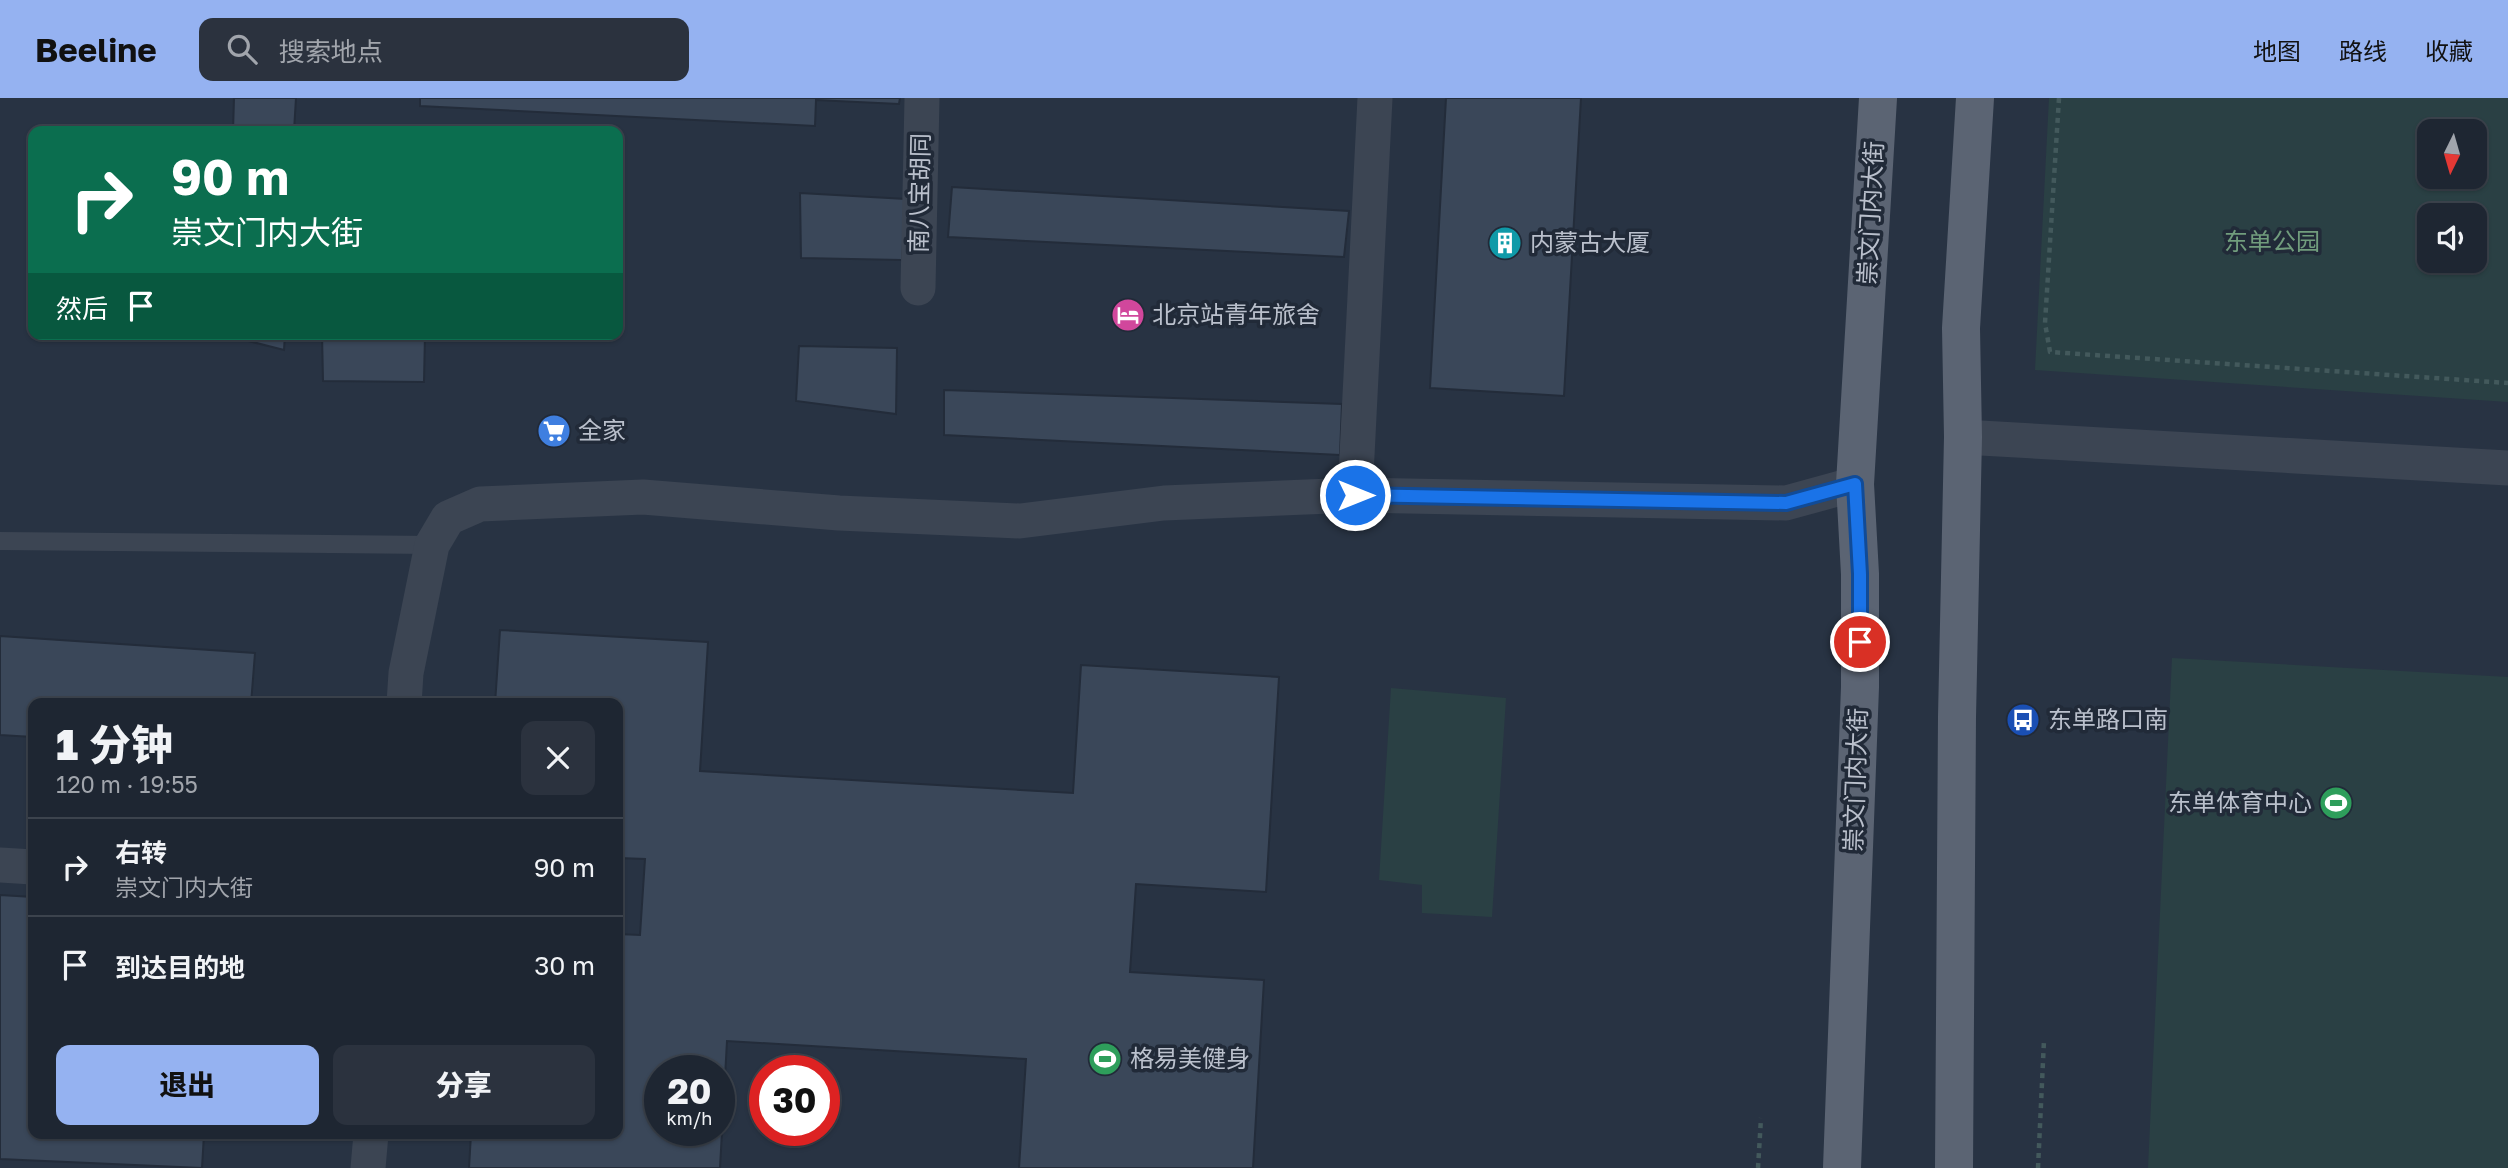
<!DOCTYPE html>
<html lang="zh">
<meta charset="utf-8">
<style>
:root{--surface:#1e2632;--page:#2b323e;--text:#f1f3f6;--muted:#a1a5ac;--line:#3c434d;--accent:#95b2f1}
body{margin:0;font-family:"Golos Text","Noto Sans SC",sans-serif;background:var(--page);color:var(--text);height:100vh;display:flex;flex-direction:column;font-size:26px;white-space:nowrap}
*{box-sizing:border-box;margin:0}
p{font-size:23px;color:var(--muted)}
.icon{flex:none;width:38px;height:38px;fill:none;stroke:currentColor;stroke-width:2;stroke-linecap:round;stroke-linejoin:round}
.map{position:relative;flex:1;overflow:hidden}
.details{position:absolute;left:28px;top:600px;width:595px;height:441px;display:flex;flex-direction:column;background:var(--surface);border-radius:14px;box-shadow:0 2px 5px #0004,0 0 0 2px var(--line)}
.details>*{flex:none}
.guide{position:absolute;left:28px;top:28px;width:595px;height:214px;border-radius:14px;box-shadow:0 2px 5px #0004,0 0 0 2px var(--line);background:#0b6e4f;color:#fff;overflow:hidden}
.needle{width:46px;rotate:185deg}
.controls{position:absolute;left:2417px;top:21px;display:grid;gap:14px}
.controls a{display:grid;place-items:center;width:70px;height:70px;border-radius:14px;background:var(--surface);box-shadow:0 2px 5px #0004,0 0 0 2px var(--line);font-size:35px}
.speed{position:absolute;left:644px;top:957px;display:flex;gap:14px;font-size:35px;font-weight:700;text-align:center}
.speed>*{display:grid;place-content:center;width:91px;height:91px;border-radius:50%;background:var(--surface);box-shadow:0 2px 5px #0004,0 0 0 2px var(--line);line-height:1}
.speed small{font-size:18px;font-weight:400}
.speed .limit{border:10px solid #d22;background:#fff;color:#111}
.pin{position:absolute;display:grid;place-items:center;width:60px;height:60px;color:#fff;margin:-30px;border:4px solid #fff;border-radius:50%;box-shadow:0 2px 7px #0007}
.me{position:absolute;width:77px;margin:-38px;rotate:90deg;stroke-linejoin:round;filter:drop-shadow(0 0 5px #0008)}
.turn{display:flex;align-items:center;gap:24px;height:147px;padding:0 28px;font-size:32px}
.turn .icon{width:91px;height:91px;stroke-width:2.5}
.turn b{display:block;font-size:49px;line-height:60px}
.then{display:flex;align-items:center;height:66px;padding:0 28px;background:#0003;gap:14px;font-size:26px}
.round{display:grid;place-items:center;flex:none;width:74px;height:74px;border-radius:14px;background:var(--page)}
.head{display:flex;align-items:center;justify-content:space-between;height:119px;padding:0 28px}
h1{font-size:42px;font-weight:800;line-height:52px}
.button{display:flex;gap:14px;margin-top:auto;padding:14px 28px}
.button a{flex:1;height:80px;border-radius:14px;background:var(--accent);color:#111;font-size:28px;font-weight:800;line-height:80px;text-align:center}
.button a+a{background:var(--page);color:var(--text)}
ul{padding:0;list-style:none}
li{display:flex;align-items:center;gap:21px;height:98px;padding:0 28px;border-top:2px solid var(--line)}
li div{flex:1}
li b{display:block;font-size:26px}
li em{font-style:normal}
header{display:flex;align-items:center;gap:42px;box-sizing:border-box;height:98px;padding:0 35px;background:var(--accent);color:#111}
header strong{font-size:33px}
nav{display:flex;gap:38px;margin-inline-start:auto;font-size:24px}
.search{width:490px;height:63px;background:var(--page);display:flex;align-items:center;gap:18px;box-sizing:border-box;padding:0 24px;border-radius:14px;color:var(--muted);font-size:26px}
.map>svg:first-child{display:block}
.green{fill:#2a4044;fill-rule:evenodd}
.building{fill:#3a4759;stroke:#232c3a;stroke-width:2;fill-rule:evenodd}
.lines{fill:none;stroke-linecap:round;stroke-linejoin:round}
.path{stroke:#43595c;stroke-width:4.5;stroke-dasharray:5 5;stroke-linecap:butt}
.lane{stroke:#3c4553;stroke-width:18}
.street{stroke:#3c4553;stroke-width:35}
.primary{stroke:#5b6473;stroke-width:38}
.route-casing{stroke:#114b97;stroke-width:18}
.route{stroke:#1a73e8;stroke-width:12}
.labels{text-anchor:middle;stroke-width:7;stroke-linejoin:round;paint-order:stroke}
.street-label{font-size:24px;fill:#bac0cc;stroke:#212a38}
.park-label{font-size:24px;fill:#719d7d;stroke:#212a38}
.poi-label{font-size:24px;fill:#bac0cc;stroke:#212a38;text-anchor:start}
</style>
<header>
<strong>Beeline</strong>
<div class="search"><svg class="icon" aria-label="search" viewBox="0 0 24 24"><circle cx="10" cy="10" r="6"/><path d="M15 15l6 6"/></svg>搜索地点</div>
<nav><a>地图</a><a>路线</a><a>收藏</a></nav>
</header>
<div class="map">
<svg width="2508" height="1070" viewBox="0 0 2508 1070">
<rect width="100%" height="100%" fill="#283343"/>
<g class="green">
<path d="M2049,0H2508V304L2035,272ZM2429,33H2474V79H2429ZM2429,117H2474V163H2429Z"/>
<polygon points="2172,560 2508,579 2508,1070 2148,1070"/>
<polygon points="1391,590 1506,600 1492,819 1422,815 1422,787 1379,782"/>
</g>
<g class="building">
<polygon points="234,0 296,0 294,33 233,33"/>
<polygon points="420,0 900,0 899,6 816,2 815,28 420,8"/>
<polygon points="1446,0 1581,0 1564,298 1430,290"/>
<polygon points="952,89 1349,113 1344,159 948,139"/>
<polygon points="800,95 906,101 902,162 801,160"/>
<polygon points="285,236 284,252 225,237 225,236"/>
<polygon points="322,236 425,236 424,284 323,283"/>
<polygon points="799,248 897,250 896,316 796,303"/>
<polygon points="944,292 1342,306 1340,357 944,337"/>
<path d="M500,532L708,544L700,673L1073,695L1081,567L1279,579L1266,794L1136,786L1130,874L1264,882L1253,1070H1019L1026,961L727,943L720,1070H469L471,1036H618V836L640,837L645,761L618,760V606H495ZM660,973H719V1032H660Z"/>
<polygon points="0,538 255,555 251,606 33,606 33,639 0,637"/>
<polygon points="0,797 33,799 33,1036 204,1036 202,1070 0,1061"/>
</g>
<g class="lines">
<g class="path">
<polyline points="2059,0 2045,225 2050,254 2508,285"/>
<polyline points="1758,1070 1761,1020"/>
<polyline points="2038,1070 2044,942"/>
</g>
<polyline class="lane" points="0,443 432,447"/>
<g class="street">
<polyline points="918,190 922,0"/>
<polyline points="1963,339 2508,370"/>
<polyline points="1355,397 1375,0"/>
<polyline points="404,606 406,575 432,447 448,420 480,406 643,399 839,415 1020,423 1164,405 1355,397 1786,405 1855,386"/>
<polyline points="0,767 33,769"/>
<polyline points="368,1070 371,1036"/>
</g>
<g class="primary">
<polyline points="1842,1070 1860,589 1860,476 1855,386 1878,0"/>
<polyline points="1954,1070 1957,619 1963,339 1961,230 1975,0"/>
</g>
</g>
<g class="lines">
<defs>
<polyline id="route" points="1355,397 1786,405 1855,386 1860,476 1860,544"/>
</defs>
<use href="#route" class="route-casing"/>
<use href="#route" class="route"/>
</g>
<defs>
<symbol id="building-disc" viewBox="-11 -11 22 22"><circle r="9.5" fill="#0f9aa8" stroke="#212a38"/><path d="M-4-6H4V6H1V3H-1V6H-4ZM-2.5-4.3h1.7v1.8h-1.7ZM.8-4.3h1.7v1.8H.8ZM-2.5-1h1.7V.8h-1.7ZM.8-1h1.7V.8H.8Z" fill="#fff"/></symbol>
<symbol id="hotel-disc" viewBox="-11 -11 22 22"><circle r="9.5" fill="#d1479c" stroke="#212a38"/><path d="M-6-4.5h1.5V1H6V5H4.5V3h-9V5H-6ZM-4 0a1.8 1.8 0 1 1 3.6 0ZM.5 0V-2.5h3Q6-2.5 6 0Z" fill="#fff"/></symbol>
<symbol id="supermarket-disc" viewBox="-11 -11 22 22"><circle r="9.5" fill="#3f7fe0" stroke="#212a38"/><path d="M-6-5.5h2.5l.6 2H6L4.5 2H-2.5L-4.4-4H-6ZM-1.5 3.2a1.3 1.3 0 1 0 .1 0ZM3 3.2a1.3 1.3 0 1 0 .1 0Z" fill="#fff"/></symbol>
<symbol id="bus-disc" viewBox="-11 -11 22 22"><circle r="9.5" fill="#1a4fb4" stroke="#212a38"/><path d="M-5-6H5V4H4V6H2V4H-2V6H-4V4H-5ZM-3.5-4V0h7V-4ZM-3.5 1.2v1.5H-2V1.2ZM2 1.2v1.5H3.5V1.2Z" fill="#fff"/></symbol>
<symbol id="stadium-disc" viewBox="-11 -11 22 22"><circle r="9.5" fill="#2e9e5b" stroke="#212a38"/><path d="M0-5a6.5 5 0 1 0 0 10a6.5 5 0 1 0 0-10ZM-3.5-1.8h7v3.6h-7Z" fill="#fff"/></symbol>
</defs>
<g fill-rule="evenodd">
<use href="#building-disc" x="1486" y="126" width="38" height="38"/>
<use href="#hotel-disc" x="1109" y="198" width="38" height="38"/>
<use href="#supermarket-disc" x="535" y="314" width="38" height="38"/>
<use href="#bus-disc" x="2004" y="603" width="38" height="38"/>
<use href="#stadium-disc" x="2317" y="686" width="38" height="38"/>
<use href="#stadium-disc" x="1086" y="942" width="38" height="38"/>
</g>
<g class="labels">
<g class="street-label">
<text transform="translate(920 95) rotate(-89)" y="8">南八宝胡同</text>
<text transform="translate(1871 115) rotate(-87)" y="8">崇文门内大街</text>
<text transform="translate(1856 682) rotate(-88)" y="8">崇文门内大街</text>
</g>
<g class="park-label">
<text x="2272" y="152">东单公园</text>
</g>
<g class="poi-label">
<text x="1530" y="153">内蒙古大厦</text>
<text x="1152" y="225">北京站青年旅舍</text>
<text x="578" y="341">全家</text>
<text x="2048" y="630">东单路口南</text>
<text x="2312" y="713" text-anchor="end">东单体育中心</text>
<text x="1130" y="969">格易美健身</text>
</g>
</g>
</svg>
<div class="controls">
<a><svg class="needle" viewBox="-14 -14 28 28"><path d="M0-13l5 13h-10z" fill="#e53935"/><path d="M0 13l5-13h-10z" fill="#a1a5ac"/></svg></a>
<a><svg class="icon" aria-label="sound" viewBox="0 0 24 24"><path d="M4 9h4l5-4v14l-5-4H4zM17 9q2 3 0 6"/></svg></a>
</div>
<div class="speed"><div>20<small>km/h</small></div><div class="limit">30</div></div>
<div class="pin" style="left:1860px;top:544px;background:#d93025"><svg class="icon" aria-label="arrive" viewBox="0 0 24 24"><path d="M6 21V4h12l-3 4 3 4H6"/></svg></div>
<svg class="me" style="left:1355px;top:397px" viewBox="-20 -20 40 40"><circle r="17" fill="#1a73e8" stroke="#fff" stroke-width="3"/><path d="M0-11L8 9 0 5-8 9z" fill="#fff"/></svg>
<div class="guide">
<div class="turn"><svg class="icon" aria-label="right" viewBox="0 0 24 24"><path d="M7 20v-9h11M14 6l5 5-5 5"/></svg><div><b>90 m</b>崇文门内大街</div></div>
<div class="then">然后<svg class="icon" aria-label="arrive" viewBox="0 0 24 24"><path d="M6 21V4h12l-3 4 3 4H6"/></svg></div>
</div>
<section class="details">
<div class="head"><div><h1>1 分钟</h1><p>120 m · 19:55</p></div><a class="round"><svg class="icon" aria-label="close" viewBox="0 0 24 24"><path d="M6 6l12 12M18 6L6 18"/></svg></a></div>
<ul>
<li><svg class="icon" aria-label="right" viewBox="0 0 24 24"><path d="M7 20v-9h11M14 6l5 5-5 5"/></svg><div><b>右转</b><p>崇文门内大街</p></div><em>90 m</em></li>
<li><svg class="icon" aria-label="arrive" viewBox="0 0 24 24"><path d="M6 21V4h12l-3 4 3 4H6"/></svg><div><b>到达目的地</b></div><em>30 m</em></li>
</ul>
<div class="button"><a>退出</a><a>分享</a></div>
</section>
</div>
